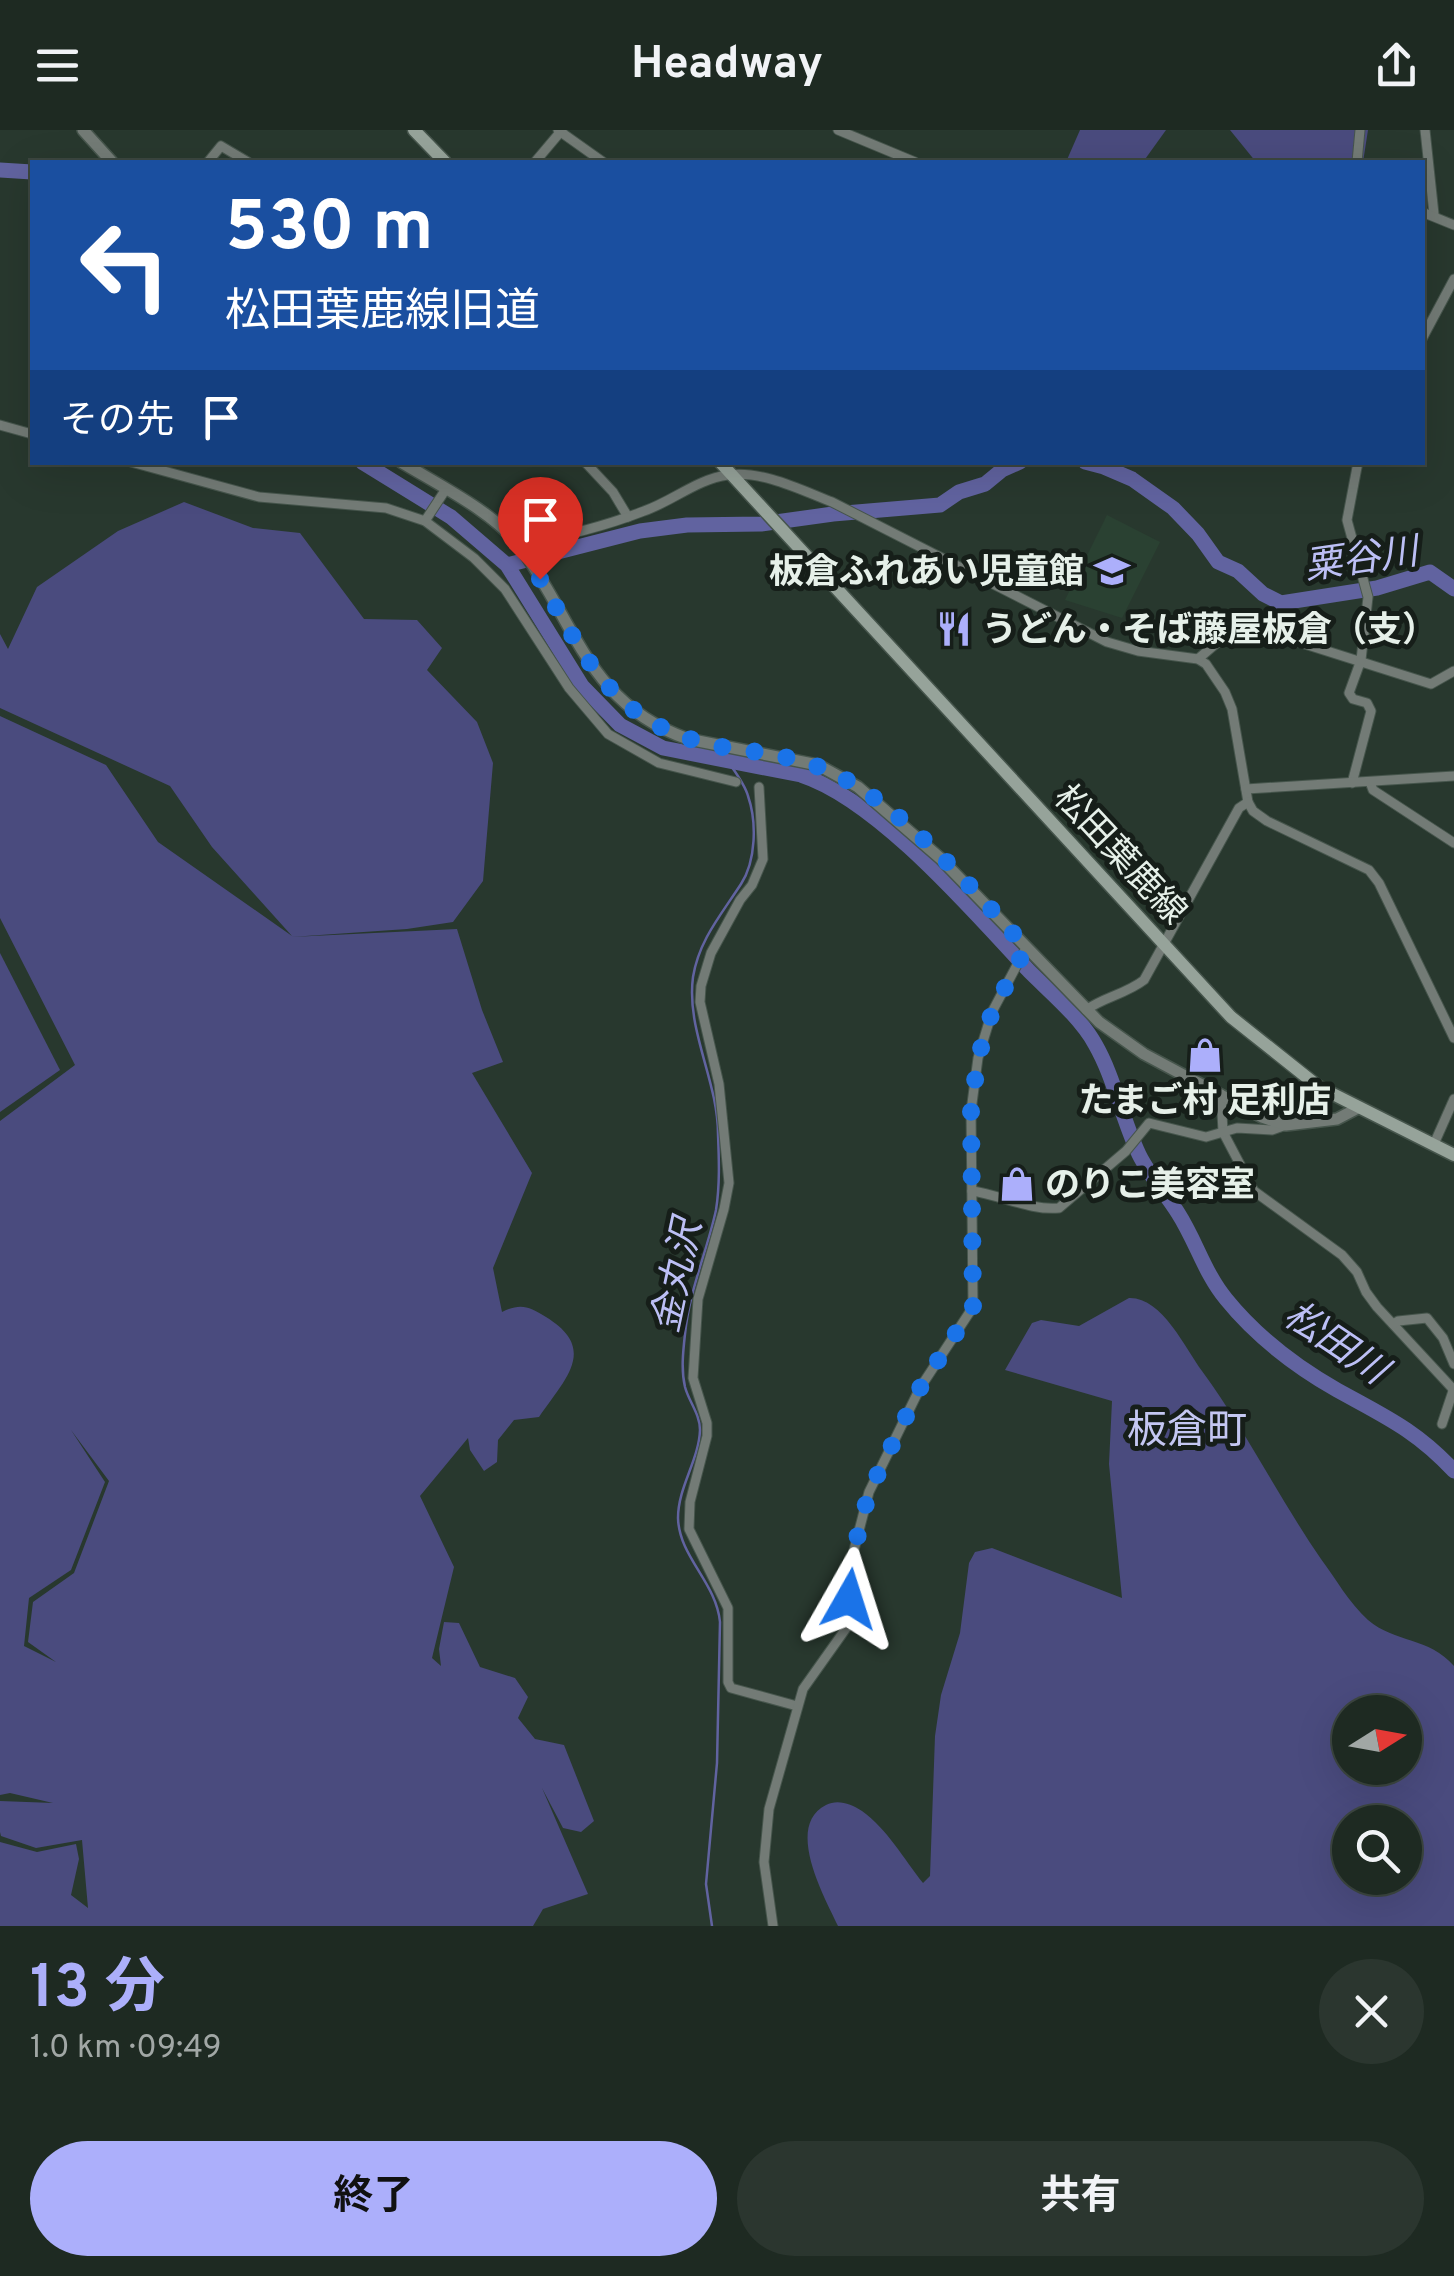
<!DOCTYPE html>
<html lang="ja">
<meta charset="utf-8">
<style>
:root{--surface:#1e2a22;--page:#2b362f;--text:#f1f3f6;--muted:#a1a7a5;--line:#3c4640;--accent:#acaffb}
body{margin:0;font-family:Overpass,"Noto Sans JP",sans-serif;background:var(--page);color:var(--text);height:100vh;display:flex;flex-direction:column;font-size:38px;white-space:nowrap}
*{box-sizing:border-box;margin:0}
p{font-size:32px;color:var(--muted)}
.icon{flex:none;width:55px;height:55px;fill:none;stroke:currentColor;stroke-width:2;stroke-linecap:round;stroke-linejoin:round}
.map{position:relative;height:1796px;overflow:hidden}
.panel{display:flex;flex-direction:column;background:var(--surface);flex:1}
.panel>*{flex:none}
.guide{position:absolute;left:30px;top:30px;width:1395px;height:305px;border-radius:0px;box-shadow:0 10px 40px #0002,0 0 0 2px var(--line);background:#1a4fa0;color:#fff;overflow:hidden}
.needle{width:65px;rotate:79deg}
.controls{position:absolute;left:1332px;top:1565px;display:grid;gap:20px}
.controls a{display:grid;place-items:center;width:90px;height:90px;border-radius:50%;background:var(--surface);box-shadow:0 10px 40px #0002,0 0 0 2px var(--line);font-size:50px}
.pin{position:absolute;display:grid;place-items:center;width:85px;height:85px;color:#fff;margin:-102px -42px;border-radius:50% 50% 50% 0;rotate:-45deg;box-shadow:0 0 10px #0007}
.pin .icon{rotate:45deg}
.me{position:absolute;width:110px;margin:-55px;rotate:6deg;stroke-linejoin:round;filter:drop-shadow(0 0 8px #0008)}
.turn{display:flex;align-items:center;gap:35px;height:210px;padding:0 30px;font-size:45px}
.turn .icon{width:130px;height:130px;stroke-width:2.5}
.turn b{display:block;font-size:70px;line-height:85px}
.then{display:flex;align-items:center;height:95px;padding:0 30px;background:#0003;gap:20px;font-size:38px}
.round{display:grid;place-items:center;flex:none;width:105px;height:105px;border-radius:52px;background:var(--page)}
.headline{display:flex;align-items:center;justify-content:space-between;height:170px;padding:0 30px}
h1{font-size:60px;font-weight:700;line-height:75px;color:var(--accent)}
.primary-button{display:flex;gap:20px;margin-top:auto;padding:20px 30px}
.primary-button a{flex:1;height:115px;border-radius:60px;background:var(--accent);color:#111;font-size:40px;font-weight:700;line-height:115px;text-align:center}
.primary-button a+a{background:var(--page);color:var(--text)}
header{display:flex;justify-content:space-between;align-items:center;height:130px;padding:0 30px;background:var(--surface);font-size:45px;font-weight:700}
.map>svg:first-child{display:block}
.built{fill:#2a4132}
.green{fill:#4a4b7e;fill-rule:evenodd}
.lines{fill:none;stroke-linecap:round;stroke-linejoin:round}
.stream{stroke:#6163a0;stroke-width:2.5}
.river{stroke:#6163a0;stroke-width:15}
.minor-casing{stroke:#46554c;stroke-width:11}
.tertiary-casing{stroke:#46554c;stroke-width:14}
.secondary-casing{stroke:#46554c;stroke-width:15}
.minor{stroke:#737b76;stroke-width:9}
.tertiary{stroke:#737b76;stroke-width:11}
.secondary{stroke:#96a39a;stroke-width:12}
.route{stroke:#1a73e8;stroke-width:18;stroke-dasharray:0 32.4}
.labels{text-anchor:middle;stroke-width:10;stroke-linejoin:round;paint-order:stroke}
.poi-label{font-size:35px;font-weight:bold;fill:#e6f0e9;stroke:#161e19;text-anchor:start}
.street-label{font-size:35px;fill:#e6f0e9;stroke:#161e19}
.water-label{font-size:38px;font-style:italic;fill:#bcbff5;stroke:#161e19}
.quarter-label{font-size:40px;fill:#c4c7f2;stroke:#161e19}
</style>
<header><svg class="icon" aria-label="menu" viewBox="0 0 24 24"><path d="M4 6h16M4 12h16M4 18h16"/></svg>Headway<svg class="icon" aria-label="share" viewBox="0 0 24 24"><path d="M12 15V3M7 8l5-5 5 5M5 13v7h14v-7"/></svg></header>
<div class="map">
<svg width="1454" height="1796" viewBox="0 0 1454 1796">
<rect width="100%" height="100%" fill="#28382e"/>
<polygon class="built" points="1107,385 1160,412 1122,488 1065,470"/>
<g class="green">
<polygon points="1080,0 1166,0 1143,32 1066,32"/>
<polygon points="1230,0 1368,0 1363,32 1256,32"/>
<path d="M184,372L253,398L300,403L364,489L417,490L442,518L427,540L477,592L493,633L483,751L453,792L407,799L291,807L457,799L482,880L503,932L472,943L532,1043L493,1138L502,1182C520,1173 529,1176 546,1187C598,1219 566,1248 539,1287L514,1290L498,1310L497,1332L484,1341L470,1320L468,1308L420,1366L454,1437L432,1528L441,1536L439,1519L444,1492L459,1493L480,1537L515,1548L528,1567L518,1588L535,1609L564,1615L594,1691L581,1702L563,1698L542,1658L588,1764L543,1779L533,1796H0V1712L37,1722L76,1714L79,1729L71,1765L88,1778L82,1710L36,1718L1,1706L0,1702V1671L53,1673L10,1663L0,1665V991L75,935L0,788V586L106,635L158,712L292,806L212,717L170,656L0,578V504L8,519L37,457L118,401ZM71,1300L109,1351L74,1443L33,1472L28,1512L56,1532L24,1516L29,1468L71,1440L105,1352Z"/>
<polygon points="0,823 60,940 0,982"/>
<path d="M1129,1168C1162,1167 1185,1218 1202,1241C1246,1301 1279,1368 1321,1429C1336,1449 1349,1473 1368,1490C1395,1513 1429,1507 1454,1536V1796H838C825,1768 784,1696 826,1675C838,1669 851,1674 862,1681C887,1699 904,1729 923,1753L930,1746L935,1606L941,1565L960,1503L969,1433L975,1422L992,1418L1122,1468L1109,1334L1112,1271L1005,1240L1032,1193L1041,1190L1079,1196ZM1350,1582H1405V1638H1350ZM1350,1692H1405V1748H1350Z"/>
</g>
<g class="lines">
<path class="stream" d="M712,1796L706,1754L717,1633L720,1492C716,1452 679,1427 678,1388C678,1357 699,1330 700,1300C700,1284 689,1272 685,1257C681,1240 683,1222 685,1204C689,1161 707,1122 716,1080C720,1055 719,1029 718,1004C718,951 686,900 693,847C699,810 721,785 741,754C756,731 757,692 748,666C745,655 736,643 729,633"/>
<g class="river">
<polyline points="0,40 32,42"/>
<path d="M362,332L451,387L507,435L582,556L620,595L663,618L801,645C878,670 973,781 1029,841C1051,863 1080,887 1095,914C1114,947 1121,985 1137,1020C1146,1042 1165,1062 1178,1083C1196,1111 1205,1144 1226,1169C1256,1206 1295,1236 1337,1260C1384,1286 1416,1300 1454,1341"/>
<polyline points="1085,332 1104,337 1132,349 1173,378 1198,404 1218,432 1238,441 1263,464 1281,473 1377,458 1430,442 1454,459"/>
<polyline points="507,435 640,401 687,395 761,394 833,384 940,375 959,362 985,354 1002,340 1020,332"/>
</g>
<defs>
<g id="minor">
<polyline points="558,0 603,32"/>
<polyline points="838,0 915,32"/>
<polyline points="1425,0 1434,84"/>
<polyline points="208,32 221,16 248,32"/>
<polyline points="535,32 562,0"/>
<polyline points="1357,32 1360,0"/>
<polyline points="1422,82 1454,95"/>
<polyline points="1422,209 1454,149"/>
<polyline points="0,295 32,304"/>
<polyline points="131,332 259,367 386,378 425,391 474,428 505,459 569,558 608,604 659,633 736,652"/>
<polyline points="585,332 613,362 628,387"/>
<polyline points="425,391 446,359"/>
<path d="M519,414C562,407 603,397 644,381C673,371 697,349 728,345C762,340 801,360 832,372L1107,512L1138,521L1198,529L1206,534L1225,562L1232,579L1248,672L1253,681L1267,691L1369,740L1379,753L1454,908"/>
<polyline points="1198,529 1233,499 1245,495 1431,554 1454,541"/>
<polyline points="1370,652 1373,660 1454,713"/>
<polyline points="1352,653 1371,581 1367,573 1353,569 1349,563 1361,530 1368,467 1347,390 1358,332"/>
<polyline points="759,657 763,729 752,755 740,770 711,823 701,856 700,872 719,954 729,1053 724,1079 698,1169 693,1248 707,1293 707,1306 690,1372 689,1399 728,1478 728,1552 731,1558 797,1576"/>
<polyline points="1246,659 1454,646"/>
<path d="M1086,880C1104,867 1126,864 1144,850L1239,678L1248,672"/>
<polyline points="1221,964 1223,1002 1254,1061 1342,1125 1357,1142 1366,1162 1377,1177 1453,1259"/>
<polyline points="1434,1014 1454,969"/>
<path d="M972,1061C1000,1065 1032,1081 1059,1078L1126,1021L1149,993L1206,1007L1237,998L1272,1000L1286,995"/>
<polyline points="1393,1194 1398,1191 1427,1188 1443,1208 1454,1234"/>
<polyline points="1442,1294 1454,1258"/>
<polyline points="773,1796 764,1732 769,1679 803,1559 847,1497 854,1420 869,1362 920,1258 973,1177 971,981 978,928 992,882 1026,818"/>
</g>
<g id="tertiary">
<polyline points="83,0 112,32"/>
<path d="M401,332C437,354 496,383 520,417C576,493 588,574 688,609L818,635L858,657L940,728L1099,892L1144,924L1262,987L1286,995L1337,989L1358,978"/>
</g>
<g id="secondary">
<polyline points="414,0 445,32"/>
<polyline points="720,332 1231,887 1319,957 1454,1025"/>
</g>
</defs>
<use href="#minor" class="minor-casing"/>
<use href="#tertiary" class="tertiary-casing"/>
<use href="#secondary" class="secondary-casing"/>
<use href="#minor" class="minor"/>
<use href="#tertiary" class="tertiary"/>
<use href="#secondary" class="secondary"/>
</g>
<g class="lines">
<path class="route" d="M540,449C589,535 617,598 723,617C764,623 804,627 841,647C907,682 976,762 1026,818L992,882L978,928L971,981L973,1177L920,1258L869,1362L854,1420L849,1469"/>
</g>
<defs>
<symbol id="school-bare" viewBox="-9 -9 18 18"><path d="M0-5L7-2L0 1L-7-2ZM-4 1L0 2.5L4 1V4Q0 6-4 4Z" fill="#acaffb" stroke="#161e19" stroke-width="2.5" paint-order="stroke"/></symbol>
<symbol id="restaurant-bare" viewBox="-9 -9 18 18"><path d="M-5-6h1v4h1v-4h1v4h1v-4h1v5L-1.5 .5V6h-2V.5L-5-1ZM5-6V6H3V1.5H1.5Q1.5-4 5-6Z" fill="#acaffb" stroke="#161e19" stroke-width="2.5" paint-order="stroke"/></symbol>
<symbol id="shop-bare" viewBox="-9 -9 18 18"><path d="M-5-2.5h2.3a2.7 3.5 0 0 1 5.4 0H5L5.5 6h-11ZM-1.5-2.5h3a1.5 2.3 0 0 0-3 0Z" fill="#acaffb" stroke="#161e19" stroke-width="2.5" paint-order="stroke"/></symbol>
</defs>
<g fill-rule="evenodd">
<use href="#school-bare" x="1087" y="416" width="50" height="50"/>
<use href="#restaurant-bare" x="929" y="474" width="50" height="50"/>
<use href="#shop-bare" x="1180" y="900" width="50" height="50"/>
<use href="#shop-bare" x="992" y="1029" width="50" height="50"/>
</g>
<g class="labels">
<g class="poi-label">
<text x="1084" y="453" text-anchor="end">板倉ふれあい児童館</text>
<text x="982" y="511">うどん・そば藤屋板倉（支）</text>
<text x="1205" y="982" text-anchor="middle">たまご村 足利店</text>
<text x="1045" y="1066">のりこ美容室</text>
</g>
<g class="street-label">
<text transform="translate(1121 724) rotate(47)" y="12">松田葉鹿線</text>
</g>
<g class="water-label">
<text transform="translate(1361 428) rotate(-8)" y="13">粟谷川</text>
<text transform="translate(676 1146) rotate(-78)" y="13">金丸沢</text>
<text transform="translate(1336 1212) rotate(34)" y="13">松田川</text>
</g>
<g class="quarter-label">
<text x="1187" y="1313">板倉町</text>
</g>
</g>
</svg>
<div class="controls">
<a><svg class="needle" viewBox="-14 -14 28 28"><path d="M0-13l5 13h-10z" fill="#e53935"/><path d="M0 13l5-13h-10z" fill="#a1a7a5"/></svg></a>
<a><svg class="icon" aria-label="search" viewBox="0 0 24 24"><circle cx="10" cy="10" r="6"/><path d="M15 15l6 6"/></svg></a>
</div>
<div class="pin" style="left:540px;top:449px;background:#d93025"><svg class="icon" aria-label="arrive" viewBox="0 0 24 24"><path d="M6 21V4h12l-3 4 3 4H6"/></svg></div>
<svg class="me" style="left:849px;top:1469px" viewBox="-20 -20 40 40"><path d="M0-17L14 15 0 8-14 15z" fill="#1a73e8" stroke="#fff" stroke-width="4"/></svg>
<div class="guide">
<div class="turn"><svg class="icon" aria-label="left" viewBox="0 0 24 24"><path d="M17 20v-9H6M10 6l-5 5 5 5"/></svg><div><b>530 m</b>松田葉鹿線旧道</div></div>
<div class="then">その先<svg class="icon" aria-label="arrive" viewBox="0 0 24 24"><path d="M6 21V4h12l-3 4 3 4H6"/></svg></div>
</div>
</div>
<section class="panel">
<div class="headline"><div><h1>13 分</h1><p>1.0 km · 09:49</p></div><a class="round"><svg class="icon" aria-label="close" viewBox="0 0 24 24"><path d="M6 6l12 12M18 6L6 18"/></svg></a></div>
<div class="primary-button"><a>終了</a><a>共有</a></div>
</section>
